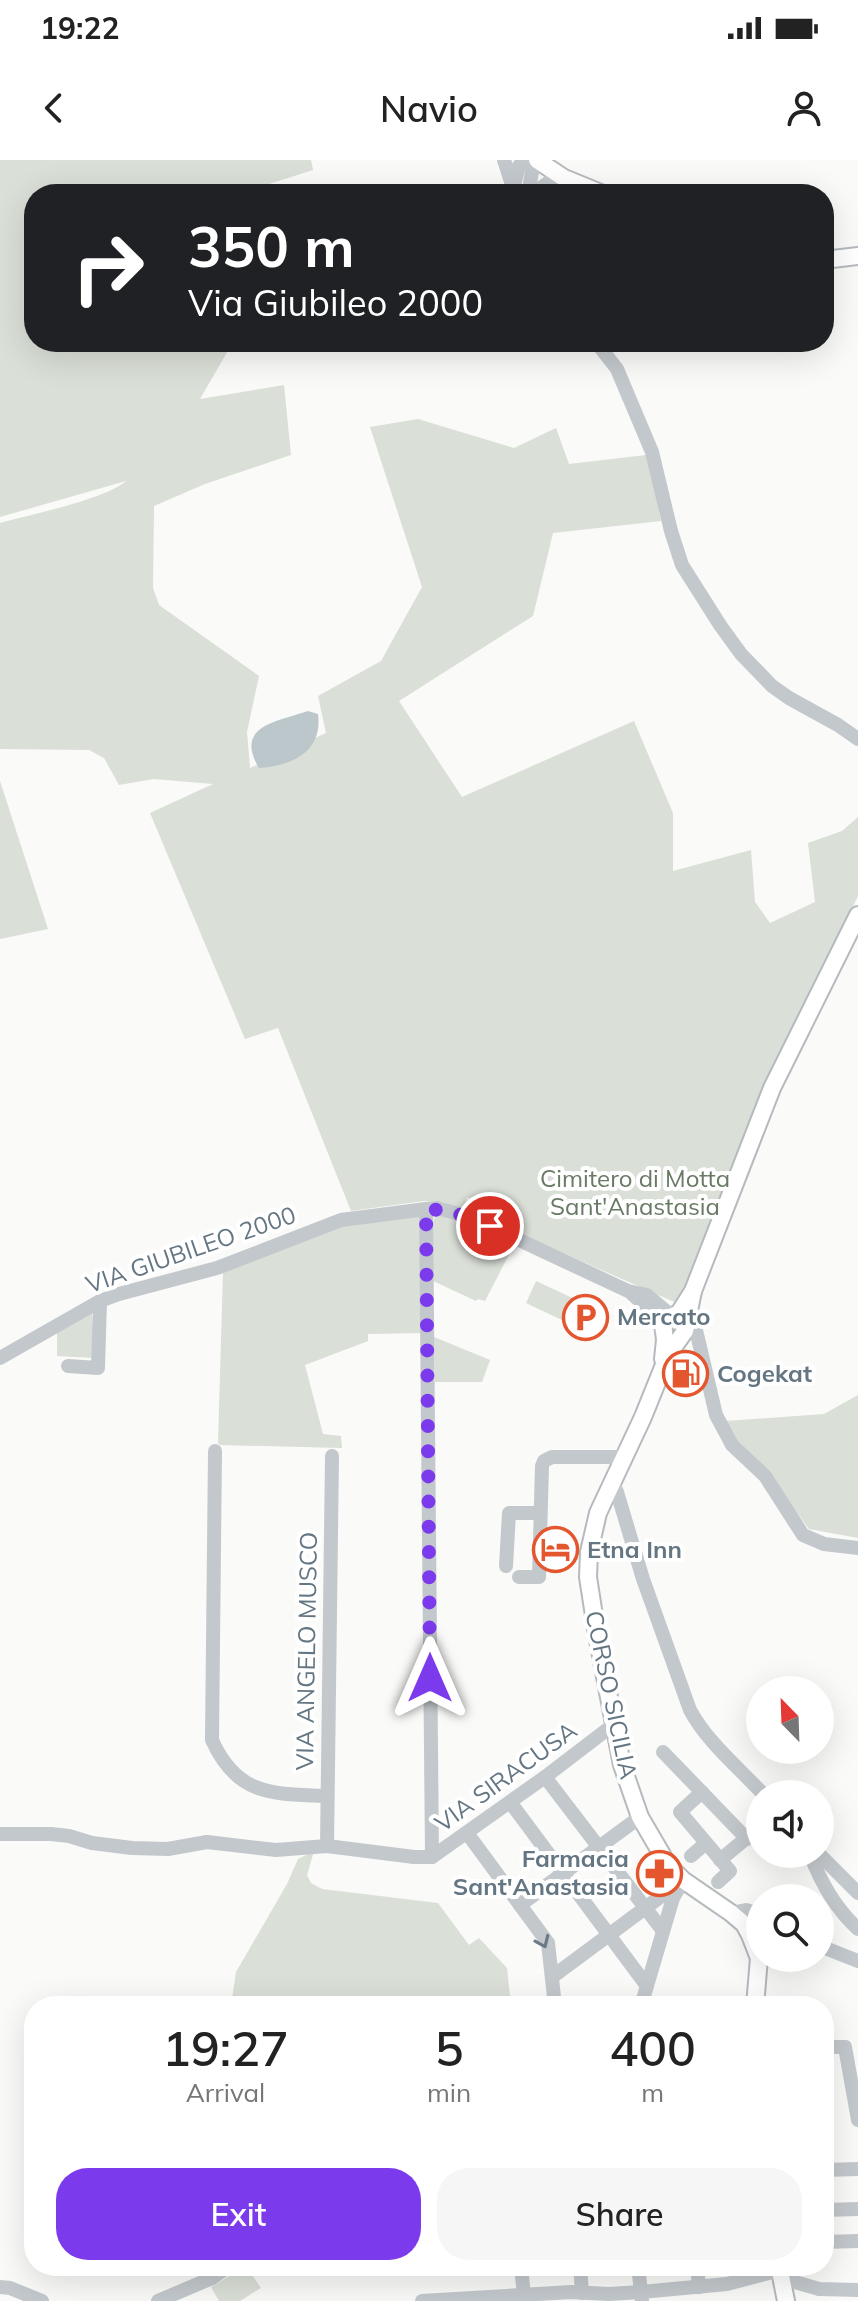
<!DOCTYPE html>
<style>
:root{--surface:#fff;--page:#f6f6f6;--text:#222;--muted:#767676;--accent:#7c3aed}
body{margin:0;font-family:Mulish,sans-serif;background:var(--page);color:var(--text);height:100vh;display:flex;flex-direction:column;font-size:30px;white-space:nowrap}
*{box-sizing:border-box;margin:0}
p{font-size:26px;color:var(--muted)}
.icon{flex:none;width:44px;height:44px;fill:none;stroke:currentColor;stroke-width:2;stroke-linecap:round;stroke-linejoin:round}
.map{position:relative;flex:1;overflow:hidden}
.sheet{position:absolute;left:24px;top:1836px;width:810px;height:280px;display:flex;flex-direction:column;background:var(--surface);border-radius:32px;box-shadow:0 8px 32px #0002}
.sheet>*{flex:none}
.hud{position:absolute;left:24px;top:24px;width:810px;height:168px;border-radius:32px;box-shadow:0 8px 32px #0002;background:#202124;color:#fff;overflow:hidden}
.needle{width:52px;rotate:337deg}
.buttons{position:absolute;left:746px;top:1516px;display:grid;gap:16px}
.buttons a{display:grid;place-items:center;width:88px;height:88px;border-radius:50%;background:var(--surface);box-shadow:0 8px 32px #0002;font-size:40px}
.pin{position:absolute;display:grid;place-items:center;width:68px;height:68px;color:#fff;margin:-34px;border:4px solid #fff;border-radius:50%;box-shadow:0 2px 8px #0007}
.me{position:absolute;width:88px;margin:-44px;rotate:0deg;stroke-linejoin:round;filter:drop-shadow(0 0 6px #0008)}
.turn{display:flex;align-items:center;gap:28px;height:168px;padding:0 32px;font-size:36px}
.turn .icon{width:104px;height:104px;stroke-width:2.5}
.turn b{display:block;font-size:56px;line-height:68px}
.eta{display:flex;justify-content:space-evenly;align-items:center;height:136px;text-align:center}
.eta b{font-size:48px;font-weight:600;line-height:56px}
.cta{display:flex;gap:16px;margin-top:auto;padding:16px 32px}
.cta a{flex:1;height:92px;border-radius:32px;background:var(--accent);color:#fff;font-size:32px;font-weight:600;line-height:92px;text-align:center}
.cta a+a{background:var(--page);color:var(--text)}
.status{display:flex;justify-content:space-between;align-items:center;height:56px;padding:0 40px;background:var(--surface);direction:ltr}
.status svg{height:22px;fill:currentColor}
header{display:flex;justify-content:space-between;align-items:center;height:104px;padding:0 32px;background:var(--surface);font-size:36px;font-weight:600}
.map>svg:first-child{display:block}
.green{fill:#dadfd7}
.water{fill:#bbc7cb}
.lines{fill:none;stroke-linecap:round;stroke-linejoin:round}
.major-casing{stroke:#b5babe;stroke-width:20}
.minor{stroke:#c3c8cc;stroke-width:14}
.major{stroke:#fff;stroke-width:16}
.oneway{stroke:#6a7a87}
.route{stroke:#7c3aed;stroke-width:14;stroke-dasharray:0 25.2}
.labels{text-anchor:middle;stroke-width:8;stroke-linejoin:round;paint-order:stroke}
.park-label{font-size:24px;fill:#687a64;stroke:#fff}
.street-label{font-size:24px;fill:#657683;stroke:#fff}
.poi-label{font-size:24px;font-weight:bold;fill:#657683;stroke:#fff;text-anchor:start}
</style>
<div class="status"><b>19:22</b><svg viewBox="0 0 49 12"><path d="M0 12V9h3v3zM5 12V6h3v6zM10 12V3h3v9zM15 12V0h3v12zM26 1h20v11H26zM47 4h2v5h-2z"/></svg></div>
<header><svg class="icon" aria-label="back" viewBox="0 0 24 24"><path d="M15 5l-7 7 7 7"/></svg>Navio<svg class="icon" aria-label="person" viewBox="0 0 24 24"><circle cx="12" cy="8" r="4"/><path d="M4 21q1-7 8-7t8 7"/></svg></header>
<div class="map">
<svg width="858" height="2141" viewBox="0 0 858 2141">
<rect width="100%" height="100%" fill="#fafaf8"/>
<g class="green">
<path d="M0,0H311L313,10L237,34H34V182H233L200,239L284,225L291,295L205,324L154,346L153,428L159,445L259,516L247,572L250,608L326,573L318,536L381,501L422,427L370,267L418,259L514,288L556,268L569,304L646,295L650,305L661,361L553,373L533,456L399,541L462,637L634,561L673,653V711L751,690L755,742L770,763L815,742L808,683L842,671L858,657V736L769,920L681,1145L531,1079L478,1050L479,1044L467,1037L466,1043L471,1047L470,1050L443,1042L424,1041L351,1051L278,868L245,879L150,653L213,624L154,619L119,625L104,598L89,590L0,589V363C29,355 106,339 126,321L0,357Z"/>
<polygon points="0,621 48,769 0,779"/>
<polygon points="419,1054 424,1173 368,1174 368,1181 305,1205 323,1274 341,1276 342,1288 220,1285 218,1283 223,1112 334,1066"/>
<polygon points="436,1054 465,1060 515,1083 485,1141 478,1139 476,1141 433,1121 433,1062"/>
<polygon points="536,1121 579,1141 568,1163 526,1143"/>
<polygon points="92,1152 93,1198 57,1196 57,1173"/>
<polygon points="434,1177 490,1200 482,1222 435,1222"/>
<polygon points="858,1235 858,1378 809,1369 767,1312 735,1281 725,1261 824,1254"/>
<polygon points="314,1691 307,1715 311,1723 322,1729 438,1743 469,1785 479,1778 507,1808 511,1846 231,1846 236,1812 287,1724 298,1699"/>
<polygon points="246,2106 261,2128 240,2141 219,2141 211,2127"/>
</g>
<path class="water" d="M308,551L318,554C323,591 293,606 259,608C234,566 276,562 308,551Z"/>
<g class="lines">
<defs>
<g id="major">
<polyline points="537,0 564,18 603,34"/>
<polyline points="824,100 858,96"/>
<polyline points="693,1131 685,1171 668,1195 643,1257 598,1353 589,1392 588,1417 597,1475 622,1605 640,1657 668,1705 683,1720 731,1753 744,1764 750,1775 759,1798 755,1846"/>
<polyline points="663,1199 665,1180 663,1163 669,1158 679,1153 693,1131 772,928 858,755"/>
<polyline points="779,2106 786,2141"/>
</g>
</defs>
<use href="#major" class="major-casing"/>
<g class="minor">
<polyline points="504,0 515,34"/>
<polyline points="513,29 519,6 524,0"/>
<polyline points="528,34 532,12 531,0"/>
<polyline points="532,34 552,20 564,18"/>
<polyline points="596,182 617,209 652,292 671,371 682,405 720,465 741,494 772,526 789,538 838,565 858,579"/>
<polyline points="426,1049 432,1697"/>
<polyline points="632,1134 647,1147 663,1171"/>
<polyline points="686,1167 696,1170 716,1255 732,1285 765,1316 803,1375 824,1384 858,1388"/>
<polyline points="0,1198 100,1141 119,1134 217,1108 341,1060 426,1049 437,1048 468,1056 628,1131 647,1135 673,1157"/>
<polyline points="68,1206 98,1208 100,1141"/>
<path d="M215,1291L212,1580C237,1636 273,1634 327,1636"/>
<path d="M612,1323L617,1332L643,1419L690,1550C707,1582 739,1608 763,1634"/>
<polyline points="506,1406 509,1353 539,1353"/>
<polyline points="519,1417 539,1417 542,1306 544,1301 552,1297 624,1297"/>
<polyline points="663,1592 747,1679"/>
<polyline points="545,1617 663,1771"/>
<polyline points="702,1632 680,1652 730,1711 718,1722"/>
<polyline points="510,1642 647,1826"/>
<polyline points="467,1673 548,1783 555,1846"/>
<polyline points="0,1674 51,1674 69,1676 92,1683 132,1688 168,1689 207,1682 276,1690 327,1686 414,1697 432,1697 545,1617 613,1565"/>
<polyline points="327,1686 332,1296"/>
<path d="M810,1694C821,1723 835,1748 858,1769"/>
<polyline points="819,1694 858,1733"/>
<polyline points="691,1696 706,1683"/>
<polyline points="720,1700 760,1667"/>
<polyline points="520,1745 640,1657"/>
<polyline points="731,1753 746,1750 760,1754"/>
<polyline points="820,1786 858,1801"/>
<polyline points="552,1817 683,1720"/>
<polyline points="641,1846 673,1738 681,1724"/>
<polyline points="824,1887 845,1887 858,1960"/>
<polyline points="824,2010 858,2009"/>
<polyline points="824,2050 858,2049"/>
<polyline points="824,2082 858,2081"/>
<polyline points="521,2106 524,2136"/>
<polyline points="580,2106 582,2133"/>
<polyline points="638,2106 642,2141"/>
<polyline points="697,2106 699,2127"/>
<polyline points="781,2118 819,2129 858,2130"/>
<polyline points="0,2127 10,2128 42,2141"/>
<polyline points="158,2141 212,2118 229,2106"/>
<polyline points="422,2141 571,2132 609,2134 641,2132 727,2124 780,2110"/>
</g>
<use href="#major" class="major"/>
</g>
<defs><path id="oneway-chevron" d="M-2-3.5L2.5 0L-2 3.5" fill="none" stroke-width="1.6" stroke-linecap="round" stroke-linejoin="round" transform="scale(2)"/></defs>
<use class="oneway" href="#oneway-chevron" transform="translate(543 1782) rotate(66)"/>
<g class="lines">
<polyline class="route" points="430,1518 426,1049 450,1051 490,1066"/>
</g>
<defs>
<symbol id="parking-ring" viewBox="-11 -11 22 22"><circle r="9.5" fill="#fff" stroke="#e4572e" stroke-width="1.5"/><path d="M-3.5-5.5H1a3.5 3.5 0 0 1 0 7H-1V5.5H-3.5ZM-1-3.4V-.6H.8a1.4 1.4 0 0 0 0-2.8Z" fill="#e4572e"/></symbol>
<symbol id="fuel-ring" viewBox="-11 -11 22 22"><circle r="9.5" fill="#fff" stroke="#e4572e" stroke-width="1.5"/><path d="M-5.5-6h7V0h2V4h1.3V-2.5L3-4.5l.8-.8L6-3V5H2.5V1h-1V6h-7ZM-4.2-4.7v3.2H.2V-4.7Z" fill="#e4572e"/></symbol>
<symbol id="hotel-ring" viewBox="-11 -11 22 22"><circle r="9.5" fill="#fff" stroke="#e4572e" stroke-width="1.5"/><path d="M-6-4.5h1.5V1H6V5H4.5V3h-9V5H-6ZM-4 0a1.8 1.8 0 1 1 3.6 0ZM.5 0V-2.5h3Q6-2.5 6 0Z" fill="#e4572e"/></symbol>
<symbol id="pharmacy-ring" viewBox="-11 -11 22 22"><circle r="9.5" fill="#fff" stroke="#e4572e" stroke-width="1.5"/><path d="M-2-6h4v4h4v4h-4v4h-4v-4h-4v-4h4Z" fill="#e4572e"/></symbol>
</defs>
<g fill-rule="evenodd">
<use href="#parking-ring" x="560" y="1132" width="51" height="51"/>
<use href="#fuel-ring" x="660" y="1188" width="51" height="51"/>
<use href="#hotel-ring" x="530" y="1364" width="51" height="51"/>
<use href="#pharmacy-ring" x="634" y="1688" width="51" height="51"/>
</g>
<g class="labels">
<g class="park-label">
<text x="635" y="1027">Cimitero di Motta<tspan x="635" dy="28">Sant'Anastasia</tspan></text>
</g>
<g class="street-label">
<text transform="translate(191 1090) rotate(-19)" y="8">VIA GIUBILEO 2000</text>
<text transform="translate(307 1491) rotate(-89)" y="8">VIA ANGELO MUSCO</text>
<text transform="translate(611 1535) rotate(78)" y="8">CORSO SICILIA</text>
<text transform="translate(506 1617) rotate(-36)" y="8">VIA SIRACUSA</text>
</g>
<g class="poi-label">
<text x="617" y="1165">Mercato</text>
<text x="717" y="1222">Cogekat</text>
<text x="587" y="1398">Etna Inn</text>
<text x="629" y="1707" text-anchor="end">Farmacia<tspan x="629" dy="28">Sant'Anastasia</tspan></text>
</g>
</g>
</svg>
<div class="buttons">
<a><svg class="needle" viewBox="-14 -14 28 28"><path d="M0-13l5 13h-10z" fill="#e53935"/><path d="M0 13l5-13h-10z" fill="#767676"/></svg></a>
<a><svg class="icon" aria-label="sound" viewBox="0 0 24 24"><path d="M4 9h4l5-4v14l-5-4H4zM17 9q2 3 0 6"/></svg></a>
<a><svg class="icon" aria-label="search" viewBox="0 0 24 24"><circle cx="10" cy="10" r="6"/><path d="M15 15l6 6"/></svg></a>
</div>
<div class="pin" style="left:490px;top:1066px;background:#d93025"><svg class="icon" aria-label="arrive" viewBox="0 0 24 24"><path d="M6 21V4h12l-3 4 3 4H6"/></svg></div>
<svg class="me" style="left:430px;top:1518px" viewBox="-20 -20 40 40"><path d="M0-17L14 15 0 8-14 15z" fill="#7c3aed" stroke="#fff" stroke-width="4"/></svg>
<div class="hud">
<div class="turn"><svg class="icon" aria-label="right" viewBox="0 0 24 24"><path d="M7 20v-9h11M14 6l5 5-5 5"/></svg><div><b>350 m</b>Via Giubileo 2000</div></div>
</div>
<section class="sheet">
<div class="eta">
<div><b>19:27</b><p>Arrival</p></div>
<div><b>5</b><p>min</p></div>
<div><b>400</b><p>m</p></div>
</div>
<div class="cta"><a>Exit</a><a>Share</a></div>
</section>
</div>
